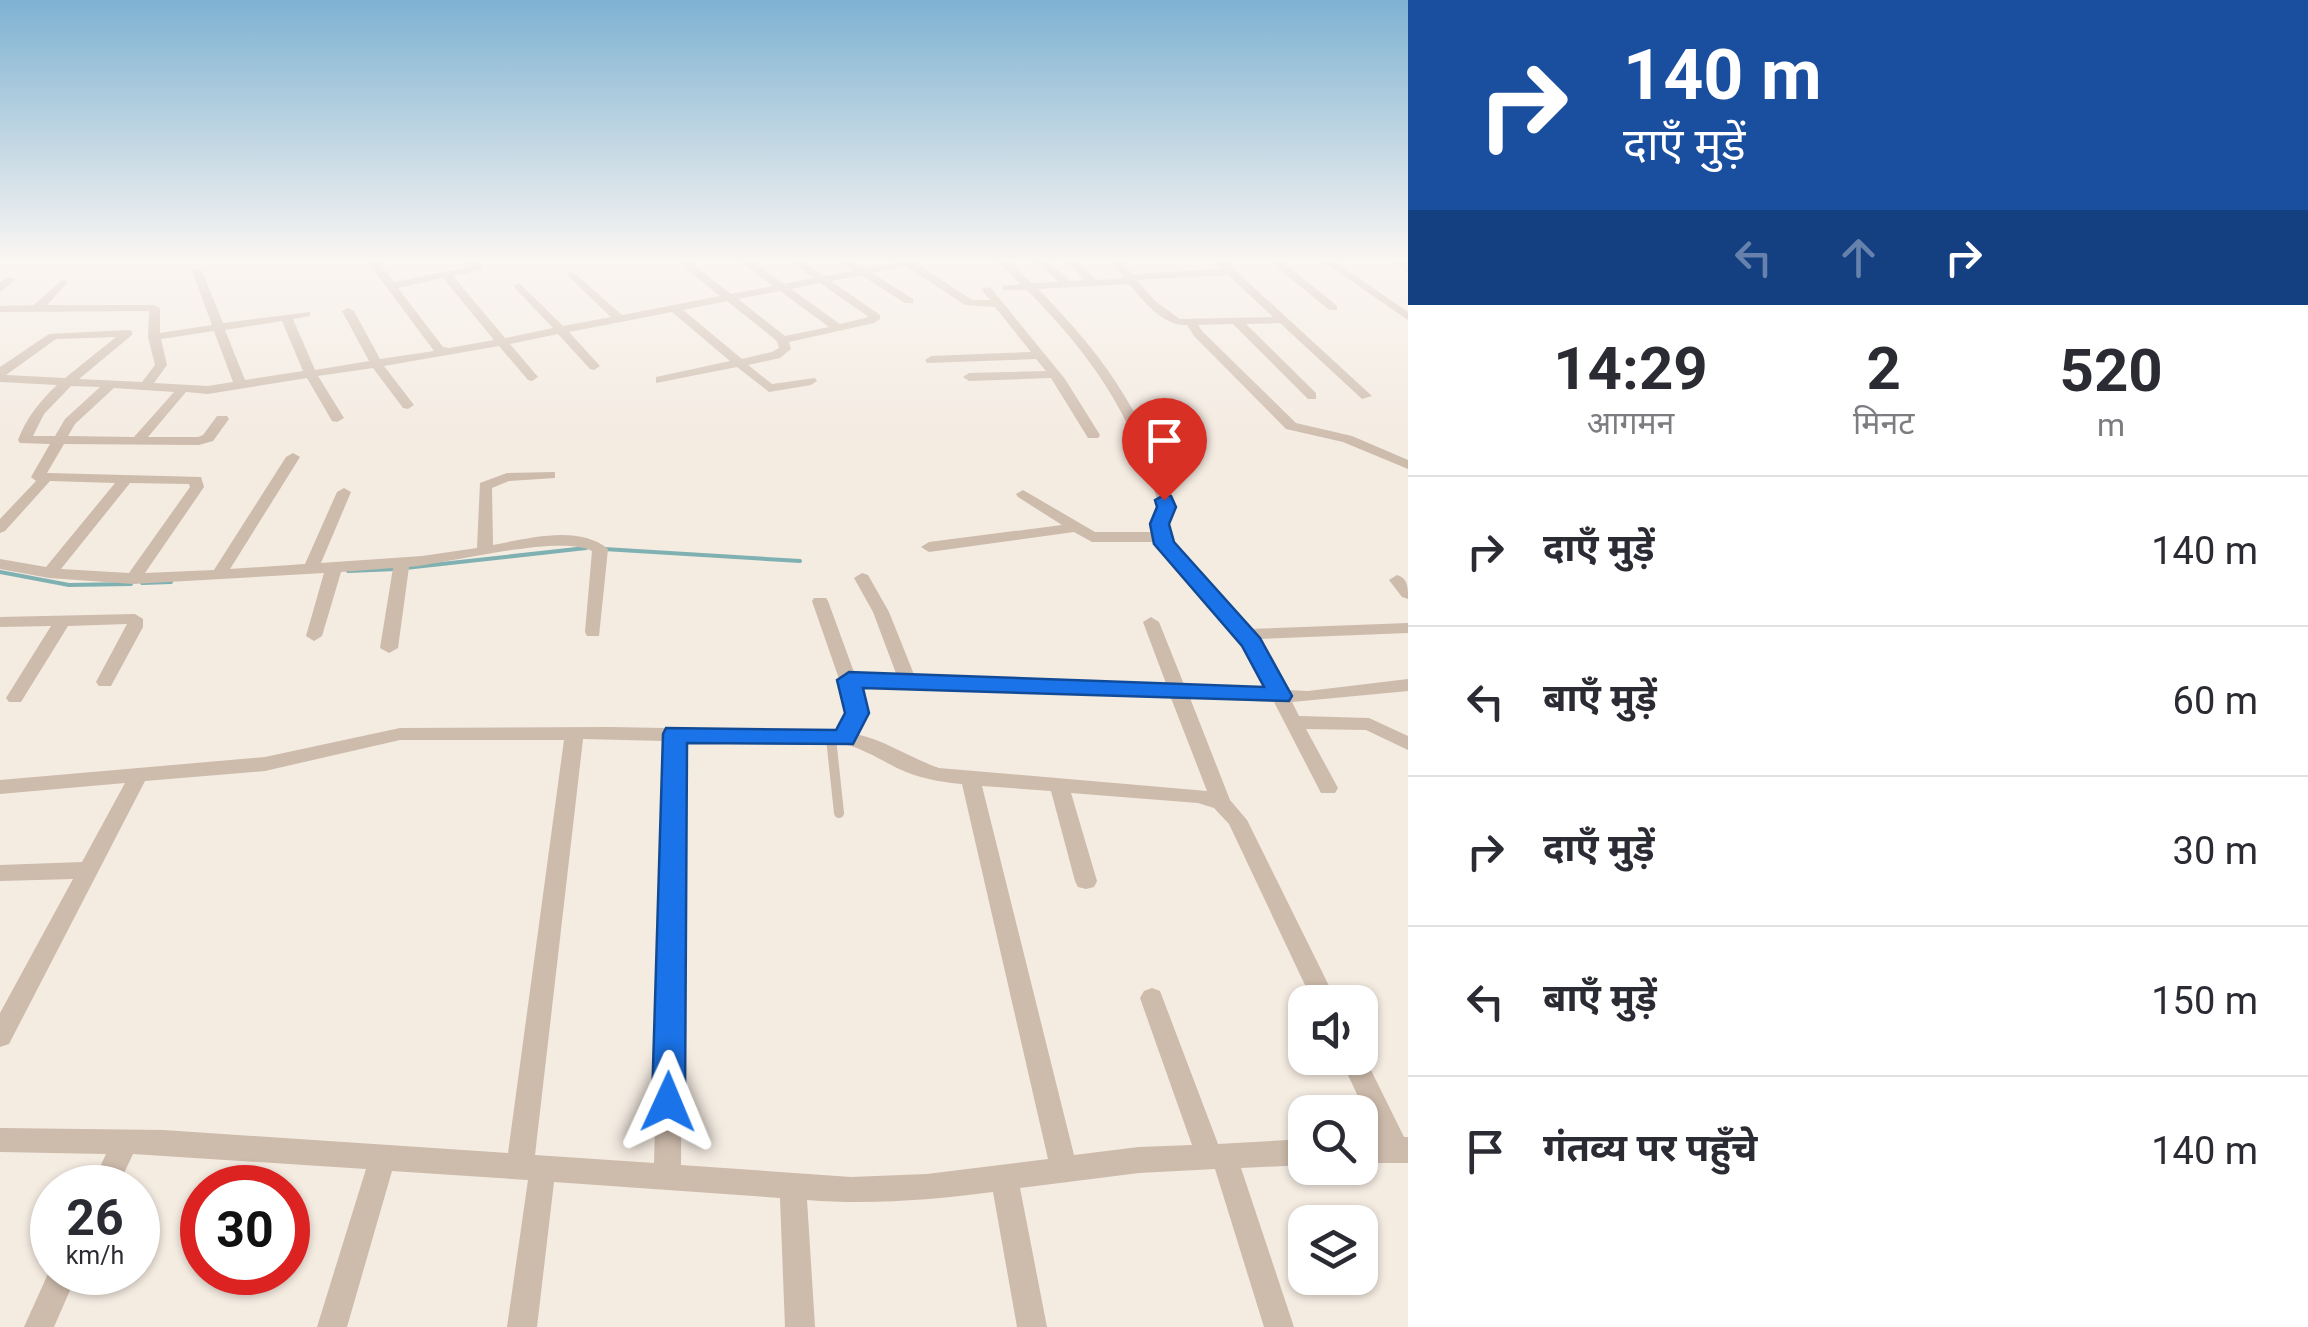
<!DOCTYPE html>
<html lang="hi">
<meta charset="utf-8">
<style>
:root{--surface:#fff;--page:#f7f7f7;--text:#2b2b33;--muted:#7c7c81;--line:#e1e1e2}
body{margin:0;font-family:Roboto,"Noto Sans Devanagari",sans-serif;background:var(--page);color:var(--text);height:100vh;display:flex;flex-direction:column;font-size:38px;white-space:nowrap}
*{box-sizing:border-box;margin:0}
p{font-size:32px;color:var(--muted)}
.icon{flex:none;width:55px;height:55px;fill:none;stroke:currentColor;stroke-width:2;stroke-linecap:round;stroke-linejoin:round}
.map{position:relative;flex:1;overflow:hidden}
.sheet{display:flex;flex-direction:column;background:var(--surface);width:900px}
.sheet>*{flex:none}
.guide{background:#1a4fa0;color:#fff;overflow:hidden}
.buttons{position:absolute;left:1288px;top:985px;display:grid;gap:20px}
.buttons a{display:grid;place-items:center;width:90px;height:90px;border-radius:20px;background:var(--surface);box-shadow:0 2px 8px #0004;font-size:50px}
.speed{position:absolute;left:30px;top:1165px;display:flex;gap:20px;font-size:50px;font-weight:700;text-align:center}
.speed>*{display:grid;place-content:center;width:130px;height:130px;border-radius:50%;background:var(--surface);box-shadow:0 2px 8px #0004;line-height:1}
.speed small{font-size:25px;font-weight:400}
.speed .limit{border:15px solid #d22;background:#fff;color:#111}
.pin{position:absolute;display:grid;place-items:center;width:85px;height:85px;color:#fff;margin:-102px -42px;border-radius:50% 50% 50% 0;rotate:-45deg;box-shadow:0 0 10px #0007}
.pin .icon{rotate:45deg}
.me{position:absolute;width:110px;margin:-55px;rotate:1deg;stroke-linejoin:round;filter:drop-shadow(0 0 8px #0008)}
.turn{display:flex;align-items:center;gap:35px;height:210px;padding:0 50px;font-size:45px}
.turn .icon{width:130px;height:130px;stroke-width:2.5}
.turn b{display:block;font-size:70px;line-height:85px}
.lanes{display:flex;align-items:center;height:95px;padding:0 50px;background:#0003;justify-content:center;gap:50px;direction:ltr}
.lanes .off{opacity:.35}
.eta{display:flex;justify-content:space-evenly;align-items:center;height:170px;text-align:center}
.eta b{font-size:60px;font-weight:700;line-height:70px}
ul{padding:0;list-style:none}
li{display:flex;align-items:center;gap:30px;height:150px;padding:0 50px;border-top:2px solid var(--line)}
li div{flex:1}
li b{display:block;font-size:38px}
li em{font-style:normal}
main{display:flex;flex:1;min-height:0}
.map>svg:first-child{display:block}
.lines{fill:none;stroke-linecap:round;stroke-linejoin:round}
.stream{stroke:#7fb0b2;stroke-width:4}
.lane{stroke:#cdbbac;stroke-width:10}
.street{fill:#cdbbac;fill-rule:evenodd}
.route{fill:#1a73e8;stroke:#114b97;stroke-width:2.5}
</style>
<main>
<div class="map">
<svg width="1408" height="1327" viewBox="0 0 1408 1327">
<rect width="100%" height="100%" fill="#f4ebe1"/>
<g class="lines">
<g class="stream">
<polyline points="604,549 800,561"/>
<polyline points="405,568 586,548"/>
<polyline points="348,571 396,569"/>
<polyline points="0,572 69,585 131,584"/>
<polyline points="142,583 171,582"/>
</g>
<polyline class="lane" points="831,738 839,813"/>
<g class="street">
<path d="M367,261H378L394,282L470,267L464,261H476L483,268L482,270L453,276L505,338L553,328L515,288L514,286L519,283L563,326L611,317L568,276L567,274L572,271L622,315L720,296L682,266L684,261L690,262L731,294L773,286L740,261H752L784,284L813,278L790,261H802L824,276L853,271L840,261H853L864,268L913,261L972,300H990L981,289L990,287L1065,379L1100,435L1098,438H1088L1051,378L969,381L963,377L969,373L1046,371L1036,359L927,363L925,360L931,356L1031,352L995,307L965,305L906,266L872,273L913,299V303H905L861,275L831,281L880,315V319L874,323L789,342L791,349L780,358L748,365L772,384L815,378L817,381L811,385L769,392L737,367L656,383V377L730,361L672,312L569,332L600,366L594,370L590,369L558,334L510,344L538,377L532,381L528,380L499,346L384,366L414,405L408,409L403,408L373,368L318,376L344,418L337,422L332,421L307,378L208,394L186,392L148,437H198L203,435L217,416H227L229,419L213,441L199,445L64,444L47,473L201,477L204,487L145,573L214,570L286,457L293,453L300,457L230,569L305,564L337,492L344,488L351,492L321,563L422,556L477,548L480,483L507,473L555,472V478L509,481L492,488L493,545C527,539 578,524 608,549L599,636H587L585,632L592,551C560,534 451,563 409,567L398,648L389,653L380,648L393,568L341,572L322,636L314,641L306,636L324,573L133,584L49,578L0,569V559L46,567L115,483L50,481L5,531L0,533V519L36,481L31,477L50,444L20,443L18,440C26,418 40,401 57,385L0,382V367L49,334L128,330L132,331V335L79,379L142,382L155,365L148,337L149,311L0,312V306L34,305L63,279L68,282L47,305H154L160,308V333L212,325L192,271L197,268L202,271L223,323L310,312V316L293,319L315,370L369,361L342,311L348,308L354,311L380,359L434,351ZM443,278L494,340L449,348L443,347L398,288ZM820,283L869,317L840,324L791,289ZM780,291L829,327L785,336L738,299ZM727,301L777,341L779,348L772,352L742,359L683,310ZM282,321L303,371L245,380L225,330ZM214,331L233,382L208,386L154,383L167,365L161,339ZM116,337L65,378L6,375L56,339ZM71,386L100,387L65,419L55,436H33L44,414ZM114,388L174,392L134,437L68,436L75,424ZM130,483L189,484L190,487L129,573L61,569Z"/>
<path d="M997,261H1008L1032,283L1059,282L1035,261H1047L1071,281L1085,280L1065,261H1076L1097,280L1124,278L1110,261H1121L1132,274L1222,269L1214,261H1225L1372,396L1362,399L1280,323L1246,324L1316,393V399H1308L1233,324L1198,325L1203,332L1296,423L1352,436L1408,460V469L1343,442L1286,429L1194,336L1187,325C1163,326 1144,302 1129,284L1038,289C1108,360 1143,413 1174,507L1167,524L1171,543L1249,629L1408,623V633L1258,639L1286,690L1308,691L1408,679V691L1292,702L1299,716L1369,718L1408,736V750L1366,730L1306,729L1338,788L1335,793H1321L1274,702L1190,698L1230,800L1247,820L1337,1002H1313L1229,824L1214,808L1198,803L1071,793L1097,881L1094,887L1086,889L1078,887L1075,881L1051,791L982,786L1074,1155L1139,1147L1192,1145L1140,998L1144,991L1152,988L1160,991L1218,1144L1305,1139V1165L1241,1168L1294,1327H1264L1215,1169L1139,1173L1020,1188L1047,1327H1017L993,1192C931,1200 870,1205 807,1200L815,1327H785L780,1198L554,1182L537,1327H507L528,1180L392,1171L347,1327H317L366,1169L133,1154L117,1188H90L106,1154L0,1152V1128L163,1130L508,1153L564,740H400L265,771L145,781L9,1044L0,1047V1013L73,879L0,881V865L82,862L125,783L0,794V780L265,757L400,728L609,727L839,731L847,720L845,696L812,601L814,598H826L828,601L855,675L897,676L873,612L854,578L862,573L868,575L889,612L915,677L1167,686L1143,622L1151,617L1159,622L1185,687L1267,690L1245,645L1156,542H1092L1074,532L929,552L921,547L929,542L1062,525L1018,497L1016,494L1023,490L1095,532H1154L1153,524L1160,507C1130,414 1099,365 1032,295L1027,290H1003V286L1021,284ZM1228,275L1273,317L1180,319L1155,301L1137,280ZM859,686L1171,698L1207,791L939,768C910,758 885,740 856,734L865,721ZM583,739L665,741L654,1163L535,1155ZM684,741L844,744C864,749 879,759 897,768C918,778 939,782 962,784L1048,1159L927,1174L851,1177L681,1165Z"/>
<polygon points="1270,261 1282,261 1337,306 1337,310 1329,310"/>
<polygon points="1322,261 1334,261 1408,312 1408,320"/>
<polygon points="1393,261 1404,261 1408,265 1408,274"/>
<polygon points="7,277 16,279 0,292 0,283"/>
<path d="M1397,575C1408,578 1408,588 1408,599L1402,597L1389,580Z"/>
<polygon points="135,614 143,619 143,627 111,686 99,686 96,682 127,624 68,626 21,702 9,702 6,698 51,626 0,627 0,617"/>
<polygon points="1361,1050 1404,1137 1408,1137 1408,1163 1360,1163 1360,1137 1377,1137 1340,1058 1360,1058"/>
<polygon points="52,1265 52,1272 78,1272 54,1327 24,1327"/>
</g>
</g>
<linearGradient id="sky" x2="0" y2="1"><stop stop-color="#7eb2d2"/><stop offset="0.58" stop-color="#faf6f2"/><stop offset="1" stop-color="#faf6f2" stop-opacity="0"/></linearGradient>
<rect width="1408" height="447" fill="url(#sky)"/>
<polygon class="route" points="1164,495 1171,496 1176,507 1169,524 1174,542 1260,638 1292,696 1289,701 863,688 869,713 853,744 687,743 685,1102 680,1113 668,1118 657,1113 652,1102 663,734 666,728 836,730 845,713 837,680 849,672 1264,687 1242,646 1154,544 1150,524 1157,507 1155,500"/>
</svg>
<div class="buttons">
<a><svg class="icon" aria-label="sound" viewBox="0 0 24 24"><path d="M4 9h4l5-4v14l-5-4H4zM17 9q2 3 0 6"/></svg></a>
<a><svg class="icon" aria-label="search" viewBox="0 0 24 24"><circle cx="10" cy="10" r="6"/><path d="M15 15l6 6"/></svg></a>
<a><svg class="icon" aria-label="layers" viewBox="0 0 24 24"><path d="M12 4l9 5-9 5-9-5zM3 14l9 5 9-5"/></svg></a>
</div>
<div class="speed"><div>26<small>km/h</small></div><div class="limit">30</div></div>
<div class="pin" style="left:1164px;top:500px;background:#d93025"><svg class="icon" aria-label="arrive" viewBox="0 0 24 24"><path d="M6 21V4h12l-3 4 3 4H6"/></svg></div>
<svg class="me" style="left:668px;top:1102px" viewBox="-20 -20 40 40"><path d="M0-17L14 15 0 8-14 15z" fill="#1a73e8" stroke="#fff" stroke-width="4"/></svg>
</div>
<section class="sheet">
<div class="guide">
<div class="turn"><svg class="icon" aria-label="right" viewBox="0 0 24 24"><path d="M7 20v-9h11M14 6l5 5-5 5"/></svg><div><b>140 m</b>दाएँ मुड़ें</div></div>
<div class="lanes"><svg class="icon off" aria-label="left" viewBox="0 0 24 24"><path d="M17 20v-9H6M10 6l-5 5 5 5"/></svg><svg class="icon off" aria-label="ahead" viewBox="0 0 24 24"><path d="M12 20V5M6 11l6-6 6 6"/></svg><svg class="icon" aria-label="right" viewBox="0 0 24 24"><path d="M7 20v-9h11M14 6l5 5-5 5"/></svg></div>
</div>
<div class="eta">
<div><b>14:29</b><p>आगमन</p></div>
<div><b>2</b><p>मिनट</p></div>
<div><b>520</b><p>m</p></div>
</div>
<ul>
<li><svg class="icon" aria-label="right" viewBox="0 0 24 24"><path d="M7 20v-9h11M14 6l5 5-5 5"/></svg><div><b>दाएँ मुड़ें</b></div><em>140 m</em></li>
<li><svg class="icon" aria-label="left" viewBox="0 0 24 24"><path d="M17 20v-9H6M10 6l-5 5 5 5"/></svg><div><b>बाएँ मुड़ें</b></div><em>60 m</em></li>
<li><svg class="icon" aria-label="right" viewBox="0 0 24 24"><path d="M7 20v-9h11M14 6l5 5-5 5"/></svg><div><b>दाएँ मुड़ें</b></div><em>30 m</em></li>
<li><svg class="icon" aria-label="left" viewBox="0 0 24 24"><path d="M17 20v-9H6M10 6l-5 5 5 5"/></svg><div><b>बाएँ मुड़ें</b></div><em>150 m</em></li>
<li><svg class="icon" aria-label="arrive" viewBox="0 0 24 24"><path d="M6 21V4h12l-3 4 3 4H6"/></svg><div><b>गंतव्य पर पहुँचे</b></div><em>140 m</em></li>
</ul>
</section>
</main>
